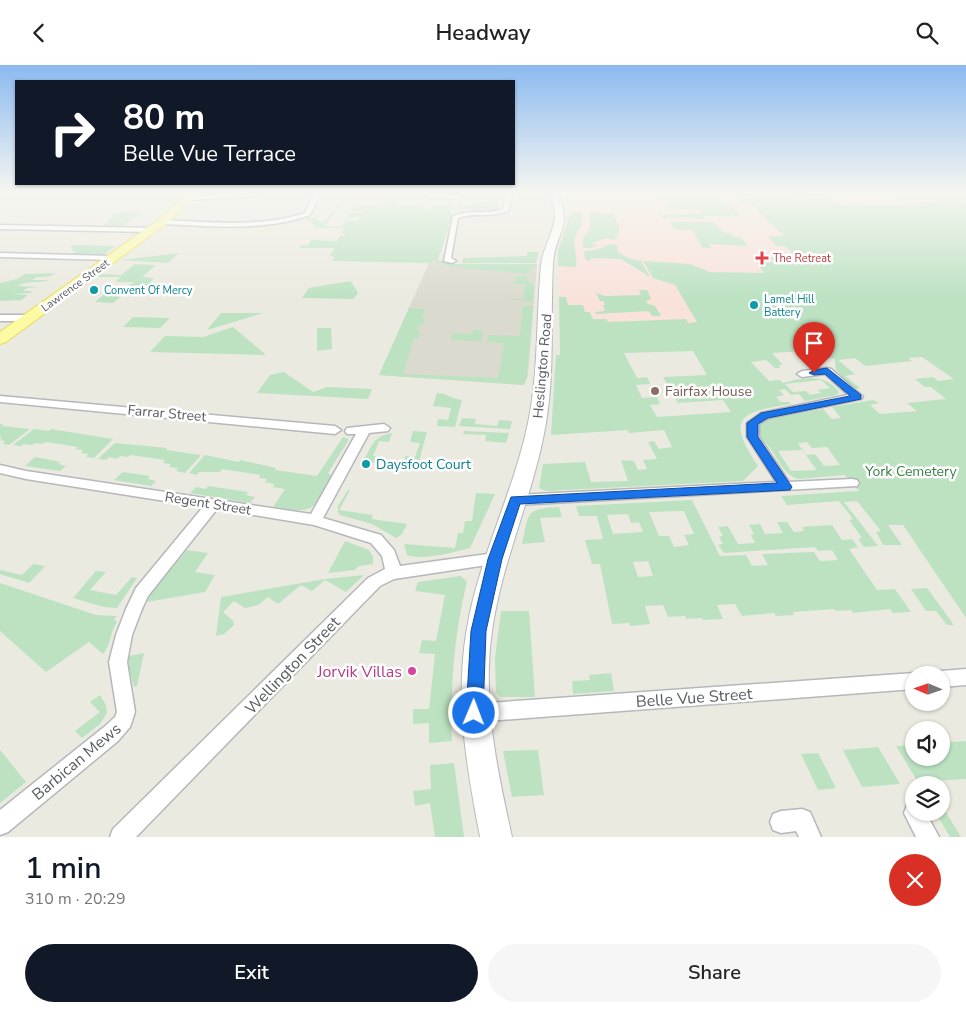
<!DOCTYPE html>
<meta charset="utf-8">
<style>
:root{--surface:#fff;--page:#f6f6f6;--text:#222;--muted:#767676;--accent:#111827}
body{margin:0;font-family:"Nunito Sans",sans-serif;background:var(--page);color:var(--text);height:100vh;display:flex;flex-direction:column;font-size:19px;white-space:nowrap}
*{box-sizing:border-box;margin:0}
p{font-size:16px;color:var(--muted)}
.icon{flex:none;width:28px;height:28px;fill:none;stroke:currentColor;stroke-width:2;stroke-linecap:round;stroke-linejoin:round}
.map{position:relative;height:772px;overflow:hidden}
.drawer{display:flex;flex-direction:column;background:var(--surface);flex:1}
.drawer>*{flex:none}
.guide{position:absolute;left:15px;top:15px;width:500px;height:105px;border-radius:0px;box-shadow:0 1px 4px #0004;background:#111827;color:#fff;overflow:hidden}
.needle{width:32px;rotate:272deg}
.controls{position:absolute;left:905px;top:601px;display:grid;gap:10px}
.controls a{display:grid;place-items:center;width:45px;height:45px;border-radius:50%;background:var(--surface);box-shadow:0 1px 4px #0004;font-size:25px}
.pin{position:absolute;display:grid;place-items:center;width:42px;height:42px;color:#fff;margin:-51px -21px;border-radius:50% 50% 50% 0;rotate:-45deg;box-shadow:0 0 5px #0007}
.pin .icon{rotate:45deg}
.me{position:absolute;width:55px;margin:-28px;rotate:1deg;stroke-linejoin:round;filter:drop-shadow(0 0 4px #0008)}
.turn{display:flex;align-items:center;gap:18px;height:105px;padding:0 25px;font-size:22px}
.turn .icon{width:65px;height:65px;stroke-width:2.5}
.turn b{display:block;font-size:35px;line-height:42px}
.round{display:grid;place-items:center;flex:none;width:52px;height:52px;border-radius:26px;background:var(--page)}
.headline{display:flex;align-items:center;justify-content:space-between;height:85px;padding:0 25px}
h1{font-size:30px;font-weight:600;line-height:38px;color:var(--accent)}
.button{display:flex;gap:10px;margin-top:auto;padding:10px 25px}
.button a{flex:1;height:58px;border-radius:30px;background:var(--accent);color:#fff;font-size:20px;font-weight:600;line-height:58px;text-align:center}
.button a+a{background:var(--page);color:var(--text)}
header{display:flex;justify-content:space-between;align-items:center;height:65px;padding:0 25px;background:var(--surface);font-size:22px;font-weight:600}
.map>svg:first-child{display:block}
.education{fill:#dbdace}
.medical{fill:#f9e2da}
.green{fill:#bce2c2;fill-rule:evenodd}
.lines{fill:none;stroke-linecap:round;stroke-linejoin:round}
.street-casing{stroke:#b5b7bc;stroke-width:3}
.secondary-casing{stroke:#b5b8be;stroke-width:2}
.primary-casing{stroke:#ebda58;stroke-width:2}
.street{fill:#fff;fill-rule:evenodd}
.secondary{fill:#fff;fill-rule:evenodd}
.primary{fill:#fcfba4;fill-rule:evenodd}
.route{fill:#1a73e8;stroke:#114b97}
.health-dot{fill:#e0444e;stroke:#fff;stroke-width:2}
.culture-dot{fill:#0f9aa8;stroke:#fff;stroke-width:2}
.education-dot{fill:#8d6e63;stroke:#fff;stroke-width:2}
.hotel-dot{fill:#d1479c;stroke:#fff;stroke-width:2}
.labels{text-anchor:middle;stroke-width:5;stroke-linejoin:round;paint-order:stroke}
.far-health-label{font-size:11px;fill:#be3a42;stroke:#fff;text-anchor:start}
.far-street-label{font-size:11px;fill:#585b60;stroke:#fff}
.far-culture-label{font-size:11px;fill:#0d838f;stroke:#fff;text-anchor:start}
.street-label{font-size:14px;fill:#585b60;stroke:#fff}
.education-label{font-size:14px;fill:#785e54;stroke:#fff;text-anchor:start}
.culture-label{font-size:14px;fill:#0d838f;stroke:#fff;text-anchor:start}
.park-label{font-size:14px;fill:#378146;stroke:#fff}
.near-street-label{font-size:16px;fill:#585b60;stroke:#fff}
.near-hotel-label{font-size:16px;fill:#b23c85;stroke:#fff;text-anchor:end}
</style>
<header><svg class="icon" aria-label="back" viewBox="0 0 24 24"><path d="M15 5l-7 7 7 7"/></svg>Headway<svg class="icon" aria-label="search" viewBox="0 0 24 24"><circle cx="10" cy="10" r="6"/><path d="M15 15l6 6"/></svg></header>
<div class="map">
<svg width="966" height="772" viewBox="0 0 966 772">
<rect width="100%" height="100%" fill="#ebeae0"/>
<polygon class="education" points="434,194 451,199 537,199 528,311 524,320 379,310 429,198"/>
<polygon class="medical" points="560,127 966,127 966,226 846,252 688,258 561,265 558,185 570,152"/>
<g class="green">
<polygon points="759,127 966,127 966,134 894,134 884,127 827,127 833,133"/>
<path d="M743,128L831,135L843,140L922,139L920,137L966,136V553L903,460H888L902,480H883L876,467L881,466L857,436L844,437L878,481L864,482L858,474L862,473L849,455L853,454L839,436L787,440L781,431L859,426L845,410L798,414C783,409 779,395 770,383C767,379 762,376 759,371V359L770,354L823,344L832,354L841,353L832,342L873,335L879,338L870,340L880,349L917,346L907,338L946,334L931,322H925L915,314L933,312L938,316L954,314L922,292L908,293L912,296L865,301L855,293L838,295L855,309L845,311L860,323L854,324L836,305L835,294L829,293L819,285L772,288L783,300H779L780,303H775L766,295L751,297L769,316L780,315L783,318C804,312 825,308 839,327L837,330L805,336L799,329L791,330L785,324L779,325L784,330L776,332L781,337H789L791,339C740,347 725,352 758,401L743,416L546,426L539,423L543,399L585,397L591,417L628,416L621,395L634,396L638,405L647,404L643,395L657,394L648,377L654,376L659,384L672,382L664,365L629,368L628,365L551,370L556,290H560L559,232H566L568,240H583L585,247H590L593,254H606L608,257L686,254L688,258L697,257L675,220L653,213L643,196L690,199L710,207L764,208L757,198L774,197L766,192H796L785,181H777L767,172L783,171L782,169H785L778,166L753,141L742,138L738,134H717L721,139H729L741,151H704L706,154H696L694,152L666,153H662L658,148L662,150L703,148L700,144H667L665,142L671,140L666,134H662L656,130H719L717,133H750L740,129ZM693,286L707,310L663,312L678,338L723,335L731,347L657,352L650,340L660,339L657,332L642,333L636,320L650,319L647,312L637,313L624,288ZM821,315L830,323L818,325L821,328L810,330L806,326L793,327L785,319ZM807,377L812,383L827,382L840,400L824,401L815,389L806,390L798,378ZM802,385L816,404V405L791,406L778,386Z"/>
<polygon points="385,131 396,131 398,137 395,137 396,140 423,139 422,144 431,144 433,139 451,140 450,142 457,143 458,140 474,140 475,136 489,137 491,135 499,135 498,145 452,144 450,148 453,149 438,195 451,199 537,199 536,201 527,209 454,202 443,200 433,195 429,198 332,196 335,192 330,191 334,183 299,183 301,180 308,180 311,175 337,176 340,171 344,171 346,168 342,168 344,163 312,163 317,161 305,154 314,153 323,158 339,139 341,139 325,161 342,162 346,156 358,156 360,152 346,152 349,148 363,148 364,147 350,146 357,139 382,142"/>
<polygon points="125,147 147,147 135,148 143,150 132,151 140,152 129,153 136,155 125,156 133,157 121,158 129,159 117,162 138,162 146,160 140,163 102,162 109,155 112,155 110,154 113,150"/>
<path d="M571,147H582C585,161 578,162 575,173C573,182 578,192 576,202L558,201V185Z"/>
<path d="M590,147L613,149C619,162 622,162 615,175L606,173L592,178L597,181L590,183H583V173L590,164Z"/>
<polygon points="669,157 713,157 724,168 731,168 734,172 740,172 748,181 710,179 711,183 703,183 692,165 675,165"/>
<polygon points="610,179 617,180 618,187 628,193 641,196 650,212 621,194 591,193 590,196 585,194 584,186 595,185"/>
<polygon points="74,180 116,181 103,190 72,189 76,186 72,186 73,183 70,183"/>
<polygon points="527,187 539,187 536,198 462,198 464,191 465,193 527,191"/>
<polygon points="179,188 168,198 119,195 120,195"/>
<polygon points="135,199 156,200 142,212 154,213 142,229 125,228 113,238 95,237 112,223 123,223 123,226 126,227 132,221 127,221 135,217 116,217 120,212 98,212 101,209 121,210"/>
<path d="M56,208C47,215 39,209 32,215H49C39,219 27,215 17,221L39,222L27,223L23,226H33L30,228L12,229L28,230L21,235L0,236V218L17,214L25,209Z"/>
<polygon points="520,211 526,212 534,222 533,236 514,235 510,238 513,234 524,234 525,219 514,219 516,212"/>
<polygon points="351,216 358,228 353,234 302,233 309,223"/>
<polygon points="639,225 647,225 651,234 646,236 648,239 655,241 661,251 652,251 649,246 596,249 595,247 605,246 603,240 605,240 604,236 600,236 596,228 605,231 641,230"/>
<polygon points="523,241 533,241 527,311 524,320 379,310 409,243 425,244 422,252 425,254 423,260 419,260 417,265 421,265 418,274 414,274 403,309 498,313 504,278 487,277 489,270 520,271"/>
<polygon points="221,248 263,248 207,265"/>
<polygon points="133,252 170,253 160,263 123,262"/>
<polygon points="233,262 266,290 150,287 165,271 203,272"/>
<polygon points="317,263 331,263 332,284 317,286"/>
<polygon points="473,265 483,266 481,276 451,275 453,268 472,269"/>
<polygon points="284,307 313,327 327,322 372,324 368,334 257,328 270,310"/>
<path d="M437,328C447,328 452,334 462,335L455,362L437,361L438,354L448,355L451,343L433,341Z"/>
<polygon points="462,353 476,354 475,359 497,361 499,355 512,356 510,364 459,361"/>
<polygon points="0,359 3,359 2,361 30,364 9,380 3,379 5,376 0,375 2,373 0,372"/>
<polygon points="34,364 49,366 51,364 113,374 94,393 86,392 88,389 81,388 83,385 76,384 78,382 46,377 42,379 35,378 32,380 24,379 21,381 13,380"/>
<polygon points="413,366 427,367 418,400 403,399 405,391 415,392 420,378 410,377"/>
<polygon points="464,366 509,368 506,378 485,376 486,370 463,369"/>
<path d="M392,368L389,377L379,376L373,391L383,392L381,398L363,397C372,381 373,371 392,368Z"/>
<path d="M343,372L348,374V376L328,408L333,411C312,447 315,449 273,442L285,424L273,422L274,419L265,417L267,414L259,413L260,410L222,404L220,407H199L197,410L189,408L205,390L239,397L240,395L276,403L275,405L317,411Z"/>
<polygon points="115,378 167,383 166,385 201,390 185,408 176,406 178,403 169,402 171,399 163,398 165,395 131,390 128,392 120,391 117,394 109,392 106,395 98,394"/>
<polygon points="35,392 61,397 58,399 66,401 60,406 25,401"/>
<polygon points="123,407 150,411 148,414 156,416 151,421 114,415"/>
<polygon points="208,421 248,427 246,430 255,432 250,438 190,428 196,422 206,424"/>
<polygon points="348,425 350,425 339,445 373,450 372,454 407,459 402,469 396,473 372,459 340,450 338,447 338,441"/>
<path d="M476,428L495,429L470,483C454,487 422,496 407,490L404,479L455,483L458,468H463L465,456H472Z"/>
<path d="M692,435L720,491L746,490L752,501L768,500L762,489L814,487L820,496L838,495L832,485L818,486L815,482L724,488L718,480L723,479L719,472L723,471L718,462L728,461L738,479L755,478L751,470L754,469L749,460L760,459L765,469L783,468L777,457H787L794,467L804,466L802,462L832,460L842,475L852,474L858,482L849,484L877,525L895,524L911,547L893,548L890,544L853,548L851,545L836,546L834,544L793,547L794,550L776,551L774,548L742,551L735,539L717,540L723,554L703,555L702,553L686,554L685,551L668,552L663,540L645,541L650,559L630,561L629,558L612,559L600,499H592L585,475L603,474L597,451H579L576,441ZM684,446L694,469L684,470L689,480L674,482L669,471H659L649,447ZM628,449L631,458L639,457L643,467L613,469L607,450ZM648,496L653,511L638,512L633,497Z"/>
<path d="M559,442L562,452L540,453L545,477L522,479C529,447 525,444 559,442Z"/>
<polygon points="345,476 369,485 373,492 373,499 359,501 355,505 328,508"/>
<polygon points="187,485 208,488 195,507 215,510 205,527 147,537 152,527"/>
<polygon points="33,499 45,501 29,518 0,509 0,505 22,510"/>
<polygon points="96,506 106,507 90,525 116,530 132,512 137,513 117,543 104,542 73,533"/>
<polygon points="364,510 346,527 325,515 312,526 301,520 278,539 268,532 258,540 245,543 234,536 223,547 233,556 234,560 224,569 216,571 221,532 325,514"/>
<path d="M461,511L467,517C454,569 450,622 452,676L429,678V658L413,659V644H429L435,589L419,588L422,575L436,576L445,530L415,526L418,517Z"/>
<path d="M0,518L96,550L117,551L114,554L117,557C110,567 111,580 103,589L89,577L46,607L0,566Z"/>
<polygon points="927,523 954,560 947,560 936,546 926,546 911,524"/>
<polygon points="501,546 529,546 535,632 501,632 496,628 495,593"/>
<polygon points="144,588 137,621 134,622 129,604 129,591"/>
<polygon points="611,608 614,626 573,629 572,616 590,615 589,610"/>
<polygon points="100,630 106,640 107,648 100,659 82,673 75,666 100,647 90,637"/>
<polygon points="966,676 966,714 918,717 896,681 914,680 914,692 941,692 941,678"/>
<polygon points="878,682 900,719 862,722 843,685"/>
<polygon points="0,685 26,717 0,738"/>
<polygon points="538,685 544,730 512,732 503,686"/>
<polygon points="818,688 836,723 818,725 801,689"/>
<polygon points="454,698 464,772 435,772 430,738 415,741 413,726 431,724 430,700"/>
<polygon points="941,739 961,772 950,772 936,748 941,748"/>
</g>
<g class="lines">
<defs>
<g id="street">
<path d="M318,127H324L318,134L310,150C263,167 211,161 162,159L159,157L162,155C209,157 260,163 305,148L312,133Z"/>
<path d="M507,127H513L508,146C492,153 474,147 458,153L451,193L456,196L452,198L444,196L453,151C469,144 487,150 503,144Z"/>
<polygon points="255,128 258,130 257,131 189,135 186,133 189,131"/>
<polygon points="427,129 460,130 463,132 460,134 425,132 425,130"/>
<polygon points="0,160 151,163 155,165 151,167 0,164"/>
<polygon points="0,188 112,191 116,193 112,195 0,192"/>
<polygon points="0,250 29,250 34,253 29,256 0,256"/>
<polygon points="827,303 831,304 861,330 863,332 861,334 769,353 759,359 759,372 789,417 852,414 857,415 859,418 857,421 515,440 510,438 508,435 510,432 515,430 776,417 747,372 747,358 761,348 848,330 825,309 802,312 797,309 802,306"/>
<polygon points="0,331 335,361 341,365 335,369 0,337"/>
<polygon points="384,359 390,363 388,366 369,368 323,453 381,470 394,485 400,501 495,488 500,490 503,494 500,498 394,514 380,521 136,772 110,772 113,764 368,513 385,504 382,491 371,478 314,460 217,444 148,531 142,544 132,570 127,597 135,647 130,662 118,676 8,767 0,770 0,745 104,662 115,652 117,647 109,597 116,570 126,544 136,523 203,442 26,414 0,408 0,400 26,406 311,449 356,369 347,369 345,366 347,363"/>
<polygon points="966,604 966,620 941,622 941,610 934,610 941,606"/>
<polygon points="914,608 920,610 914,610 914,624 474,657 467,654 465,648 467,642 474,639"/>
<polygon points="914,738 914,748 926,748 939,772 916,772 904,748 907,740"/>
<polygon points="802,744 810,747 821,772 799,772 796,766 781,768 773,765 770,757 773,749 781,746"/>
</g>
<path id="secondary" d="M548,127H557C574,163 555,166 553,199C550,252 555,305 546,358C534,429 502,495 492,566C482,636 497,704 512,772H480C467,704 455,638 466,569C477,496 513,430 528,358C539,306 536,252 541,200C543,182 555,166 555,149C555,141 551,134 548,127Z"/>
<polygon id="primary" points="190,127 200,127 166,159 6,277 0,279 0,267 158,155"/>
</defs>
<use href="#street" class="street-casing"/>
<use href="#secondary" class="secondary-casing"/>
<use href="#primary" class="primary-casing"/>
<use href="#street" class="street"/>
<use href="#secondary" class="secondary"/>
<use href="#primary" class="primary"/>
</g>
<linearGradient id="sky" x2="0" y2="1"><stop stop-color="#8bbaf0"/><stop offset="0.54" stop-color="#f6f6f1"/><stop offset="1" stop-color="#f6f6f1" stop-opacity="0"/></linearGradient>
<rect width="966" height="235" fill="url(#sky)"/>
<polygon class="route" points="827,303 861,330 861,334 768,353 758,359 758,372 792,422 790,425 520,439 502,494 486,566 483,648 481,654 474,656 468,654 466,648 471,566 488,494 511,432 777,418 747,372 747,358 761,348 850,331 825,309 814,310 809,308 814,305"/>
<path class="health-dot" d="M759.5 185.5h5v5h5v5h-5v5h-5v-5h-5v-5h5z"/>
<g class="culture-dot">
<circle cx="94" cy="225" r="5"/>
<circle cx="754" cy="240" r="5"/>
<circle cx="366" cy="399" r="5"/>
</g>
<circle class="education-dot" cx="655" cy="326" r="5"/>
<circle class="hotel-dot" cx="412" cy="606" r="5"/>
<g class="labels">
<g class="far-health-label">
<text x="773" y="197">The Retreat</text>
</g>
<g class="far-street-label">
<text transform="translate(75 220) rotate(-36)" y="4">Lawrence Street</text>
</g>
<g class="far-culture-label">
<text x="104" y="229">Convent Of Mercy</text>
<text x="764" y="238">Lamel Hill<tspan x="764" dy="13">Battery</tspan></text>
</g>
<g class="street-label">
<text transform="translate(542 301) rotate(-85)" y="5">Heslington Road</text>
<text transform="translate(167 348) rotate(5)" y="5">Farrar Street</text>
<text transform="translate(208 438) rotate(9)" y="5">Regent Street</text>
</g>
<g class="education-label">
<text x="665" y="331">Fairfax House</text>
</g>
<g class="culture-label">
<text x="376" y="404">Daysfoot Court</text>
</g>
<g class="park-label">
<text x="911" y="411">York Cemetery</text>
</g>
<g class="near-street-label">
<text transform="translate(292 600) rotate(-46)" y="6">Wellington Street</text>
<text transform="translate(694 632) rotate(-4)" y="6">Belle Vue Street</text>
<text transform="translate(76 696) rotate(-40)" y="6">Barbican Mews</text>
</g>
<g class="near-hotel-label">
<text x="402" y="612">Jorvik Villas</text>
</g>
</g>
</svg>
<div class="controls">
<a><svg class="needle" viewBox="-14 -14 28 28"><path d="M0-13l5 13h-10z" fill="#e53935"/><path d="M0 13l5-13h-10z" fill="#767676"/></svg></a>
<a><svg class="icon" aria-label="sound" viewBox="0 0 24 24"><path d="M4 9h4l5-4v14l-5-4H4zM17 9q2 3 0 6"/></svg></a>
<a><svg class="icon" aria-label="layers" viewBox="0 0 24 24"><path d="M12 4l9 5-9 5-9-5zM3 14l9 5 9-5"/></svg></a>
</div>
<div class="pin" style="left:814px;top:308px;background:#d93025"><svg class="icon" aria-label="arrive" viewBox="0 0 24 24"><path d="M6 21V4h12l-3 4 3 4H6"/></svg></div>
<svg class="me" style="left:474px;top:648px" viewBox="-20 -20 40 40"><circle r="17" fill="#1a73e8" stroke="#fff" stroke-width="3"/><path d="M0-11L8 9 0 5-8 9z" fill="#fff"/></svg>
<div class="guide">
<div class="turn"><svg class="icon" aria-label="right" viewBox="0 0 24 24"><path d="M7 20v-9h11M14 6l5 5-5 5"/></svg><div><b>80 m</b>Belle Vue Terrace</div></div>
</div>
</div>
<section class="drawer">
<div class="headline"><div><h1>1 min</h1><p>310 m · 20:29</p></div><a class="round" style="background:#d93025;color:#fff"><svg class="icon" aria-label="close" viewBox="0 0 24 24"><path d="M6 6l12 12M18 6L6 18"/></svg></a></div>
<div class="button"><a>Exit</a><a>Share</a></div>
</section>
